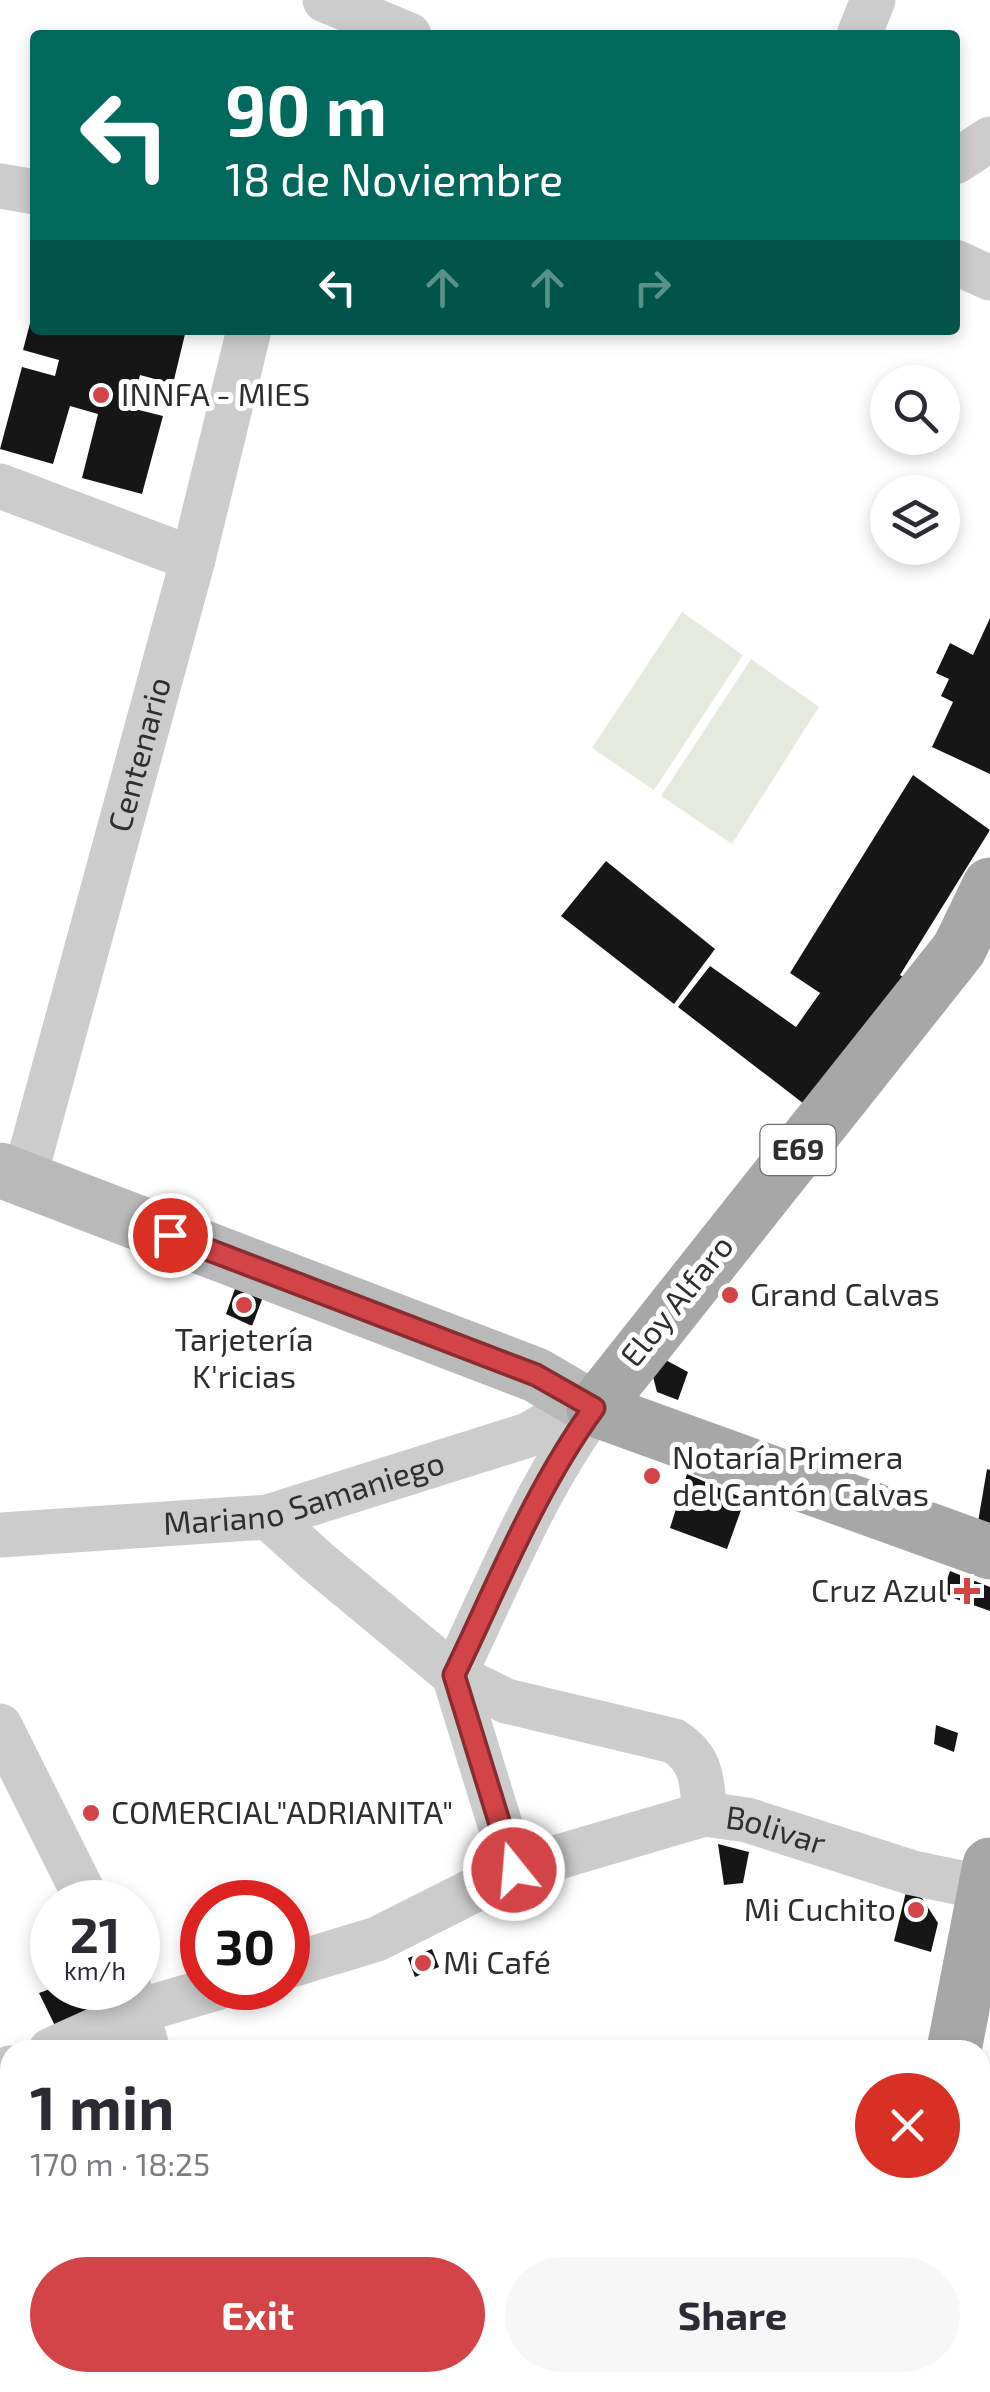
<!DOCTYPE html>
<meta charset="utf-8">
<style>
:root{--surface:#fff;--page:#f7f7f7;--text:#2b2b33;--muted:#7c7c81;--accent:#d34448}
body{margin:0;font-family:"Exo 2",sans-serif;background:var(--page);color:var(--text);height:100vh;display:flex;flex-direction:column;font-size:38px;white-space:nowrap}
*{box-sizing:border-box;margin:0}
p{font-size:32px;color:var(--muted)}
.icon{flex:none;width:55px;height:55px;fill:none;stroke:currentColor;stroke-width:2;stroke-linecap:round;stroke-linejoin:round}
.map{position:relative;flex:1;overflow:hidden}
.drawer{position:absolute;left:0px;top:2040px;width:990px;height:352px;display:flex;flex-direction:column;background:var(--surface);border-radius:30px 30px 0 0;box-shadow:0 5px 15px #0003}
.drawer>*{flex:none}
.hud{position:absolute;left:30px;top:30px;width:930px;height:305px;border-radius:10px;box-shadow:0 5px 15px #0003;background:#00695c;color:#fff;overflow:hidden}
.tools{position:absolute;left:870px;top:365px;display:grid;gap:20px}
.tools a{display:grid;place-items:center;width:90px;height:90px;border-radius:50%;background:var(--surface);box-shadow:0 5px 15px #0003;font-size:50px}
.speed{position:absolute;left:30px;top:1880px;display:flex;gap:20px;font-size:50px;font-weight:700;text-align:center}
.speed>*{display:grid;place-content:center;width:130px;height:130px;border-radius:50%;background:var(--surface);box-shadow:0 5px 15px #0003;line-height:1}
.speed small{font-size:25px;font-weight:400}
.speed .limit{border:15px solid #d22;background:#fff;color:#111}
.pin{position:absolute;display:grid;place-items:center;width:85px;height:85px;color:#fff;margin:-42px;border:5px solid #fff;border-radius:50%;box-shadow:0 2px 10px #0007}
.me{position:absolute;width:110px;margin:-55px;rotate:343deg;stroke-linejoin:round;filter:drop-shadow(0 0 8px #0008)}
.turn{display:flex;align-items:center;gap:35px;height:210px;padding:0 30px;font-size:45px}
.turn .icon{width:130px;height:130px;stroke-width:2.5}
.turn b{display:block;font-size:70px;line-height:85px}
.lanes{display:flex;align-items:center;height:95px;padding:0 30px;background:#0003;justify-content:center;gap:50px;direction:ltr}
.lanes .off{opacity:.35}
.round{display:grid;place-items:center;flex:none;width:105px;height:105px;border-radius:52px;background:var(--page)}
.summary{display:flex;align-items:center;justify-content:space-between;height:170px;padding:0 30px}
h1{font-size:60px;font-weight:700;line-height:75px}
.action{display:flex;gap:20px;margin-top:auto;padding:20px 30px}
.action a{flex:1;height:115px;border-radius:60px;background:var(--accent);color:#fff;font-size:40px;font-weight:700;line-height:115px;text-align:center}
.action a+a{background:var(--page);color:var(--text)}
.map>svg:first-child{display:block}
.green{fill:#e4ebde}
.building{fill:#161616}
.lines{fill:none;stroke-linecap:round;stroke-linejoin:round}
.minor{stroke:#ccc;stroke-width:45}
.secondary{stroke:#b9b9b9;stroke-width:55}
.primary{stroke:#a7a7a7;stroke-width:55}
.route-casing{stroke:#892c2f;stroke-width:25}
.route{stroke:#d34448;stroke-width:18}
.poi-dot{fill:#d34448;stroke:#fff;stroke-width:4}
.labels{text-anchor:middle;stroke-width:10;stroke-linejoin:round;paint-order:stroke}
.shield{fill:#fff;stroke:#6d6d6d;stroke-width:2.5}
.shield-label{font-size:30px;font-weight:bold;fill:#2f2f2f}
.poi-label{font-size:32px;fill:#2f2f2f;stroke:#fff;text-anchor:start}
.street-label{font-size:32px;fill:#2f2f2f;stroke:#fff}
</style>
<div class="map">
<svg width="990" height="2392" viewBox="0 0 990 2392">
<rect width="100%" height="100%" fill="#fff"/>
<g class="green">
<polygon points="682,612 743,655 654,790 592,748"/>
<polygon points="751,659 819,707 732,844 661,796"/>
</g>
<g class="building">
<polygon points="34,308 35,330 186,330 173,384 140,375 131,408 163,416 142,494 82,478 98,414 70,406 53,464 0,449 22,367 55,376 59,360 23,350"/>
<polygon points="990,618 990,774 932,747 953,702 941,696 949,679 936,673 950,643 973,655"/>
<polygon points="913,775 990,830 900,975 908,980 808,1107 678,1007 710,966 796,1027 820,993 790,973"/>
<polygon points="606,861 715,949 674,1004 561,916"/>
<polygon points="236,1286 263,1297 252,1326 226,1314"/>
<polygon points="660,1357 688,1372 678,1400 657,1392 651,1369"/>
<polygon points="987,1469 990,1470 990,1524 978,1522"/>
<polygon points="687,1474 745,1499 727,1549 670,1528"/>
<polygon points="950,1571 990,1587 990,1611 942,1594"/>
<polygon points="936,1725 958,1733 954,1752 934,1744"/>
<polygon points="718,1844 749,1852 743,1883 724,1885"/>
<polygon points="906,1892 922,1898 938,1923 931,1952 894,1941"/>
<polygon points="432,1949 439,1967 415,1977 408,1958"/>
<polygon points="53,1988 83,1988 93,2005 85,2027 60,2036 39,1993"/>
</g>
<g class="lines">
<g class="minor">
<polyline points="325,0 409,35"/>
<polyline points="859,35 873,0"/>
<polyline points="955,162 990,139"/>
<polyline points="0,186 35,192"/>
<polyline points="955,262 990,278"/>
<polyline points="0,486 193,559"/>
<path id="s1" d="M24,1179L193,559L249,330"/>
<path d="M268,1517L318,1562L454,1675L506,1701L674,1741C704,1761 701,1781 705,1814"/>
<path id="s2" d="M0,1535L268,1517L528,1435L555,1419L594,1409"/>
<polyline points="0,1726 88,1902"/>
<path d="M514,1870L454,1675C497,1586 535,1489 594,1409"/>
<path id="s3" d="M288,1966L377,1939L514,1870L705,1814L747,1820L913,1873L985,1888"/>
<polyline points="129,1988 148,2050"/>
<polyline points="51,2050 138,2011 217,1988"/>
<polyline points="0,2073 10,2068"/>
<polyline points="0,2295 10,2304"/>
<polyline points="98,2382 108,2392"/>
<polyline points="214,2392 232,2382"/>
</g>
<g class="secondary">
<polyline points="0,1170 536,1375 594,1409"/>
<polyline points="878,2392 881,2382"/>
</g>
<g class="primary">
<polyline points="990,885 959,949 594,1409 990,1552"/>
<polyline points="954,2050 990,1865"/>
<polyline points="980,2141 990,2144"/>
</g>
</g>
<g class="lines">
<defs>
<path id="route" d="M170,1235L536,1375L594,1408C535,1489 497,1586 454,1675L514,1870"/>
</defs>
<use href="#route" class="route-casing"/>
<use href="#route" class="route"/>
</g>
<g class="poi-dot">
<circle cx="101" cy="395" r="10"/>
<circle cx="730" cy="1295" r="10"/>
<circle cx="244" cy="1305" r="10"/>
<circle cx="652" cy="1476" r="10"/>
<path d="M962 1576h10v10h10v10h-10v10h-10v-10h-10v-10h10z"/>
<circle cx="91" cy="1813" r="10"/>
<circle cx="916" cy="1910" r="10"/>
<circle cx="423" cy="1963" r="10"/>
</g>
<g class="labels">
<rect class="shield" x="760.5" y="1125" width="75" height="50" rx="8"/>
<g class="shield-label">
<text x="798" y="1160">E69</text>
</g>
<g class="poi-label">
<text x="121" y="406">INNFA - MIES</text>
<text x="750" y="1306">Grand Calvas</text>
<text x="244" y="1351" text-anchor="middle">Tarjetería<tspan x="244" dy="37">K'ricias</tspan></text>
<text x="672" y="1469">Notaría Primera<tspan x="672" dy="37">del Cantón Calvas</tspan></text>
<text x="947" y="1602" text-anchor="end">Cruz Azul</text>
<text x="111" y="1824">COMERCIAL"ADRIANITA"</text>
<text x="896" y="1921" text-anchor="end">Mi Cuchito</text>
<text x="443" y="1974">Mi Café</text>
</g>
<g class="street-label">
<text dy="11" stroke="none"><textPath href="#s1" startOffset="440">Centenario</textPath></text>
<text transform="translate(677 1301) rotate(-51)" y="11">Eloy Alfaro</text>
<text dy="11" stroke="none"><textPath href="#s2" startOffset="308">Mariano Samaniego</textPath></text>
<text dy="11" stroke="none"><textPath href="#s3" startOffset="518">Bolivar</textPath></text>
</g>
</g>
</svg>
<div class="tools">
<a><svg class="icon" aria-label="search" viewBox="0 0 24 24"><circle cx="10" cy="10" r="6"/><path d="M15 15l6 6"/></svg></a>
<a><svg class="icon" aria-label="layers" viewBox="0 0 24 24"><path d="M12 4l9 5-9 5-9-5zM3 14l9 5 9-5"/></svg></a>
</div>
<div class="speed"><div>21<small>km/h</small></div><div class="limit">30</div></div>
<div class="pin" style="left:170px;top:1235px;background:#d93025"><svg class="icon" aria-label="arrive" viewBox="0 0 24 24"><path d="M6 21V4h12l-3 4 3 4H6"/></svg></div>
<svg class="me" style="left:514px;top:1870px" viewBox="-20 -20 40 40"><circle r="17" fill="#d34448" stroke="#fff" stroke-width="3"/><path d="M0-11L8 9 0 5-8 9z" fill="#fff"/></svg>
<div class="hud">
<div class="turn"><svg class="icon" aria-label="left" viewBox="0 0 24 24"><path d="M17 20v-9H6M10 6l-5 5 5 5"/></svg><div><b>90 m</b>18 de Noviembre</div></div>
<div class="lanes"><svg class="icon" aria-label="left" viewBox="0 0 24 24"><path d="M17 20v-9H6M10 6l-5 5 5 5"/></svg><svg class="icon off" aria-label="ahead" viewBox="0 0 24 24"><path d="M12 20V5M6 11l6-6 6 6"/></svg><svg class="icon off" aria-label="ahead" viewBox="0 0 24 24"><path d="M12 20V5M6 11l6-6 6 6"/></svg><svg class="icon off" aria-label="right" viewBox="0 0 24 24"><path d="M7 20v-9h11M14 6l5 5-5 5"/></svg></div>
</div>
<section class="drawer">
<div class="summary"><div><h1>1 min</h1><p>170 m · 18:25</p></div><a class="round" style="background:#d93025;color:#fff"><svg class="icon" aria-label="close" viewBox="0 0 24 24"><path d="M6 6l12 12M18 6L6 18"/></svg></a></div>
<div class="action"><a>Exit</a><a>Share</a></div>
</section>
</div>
